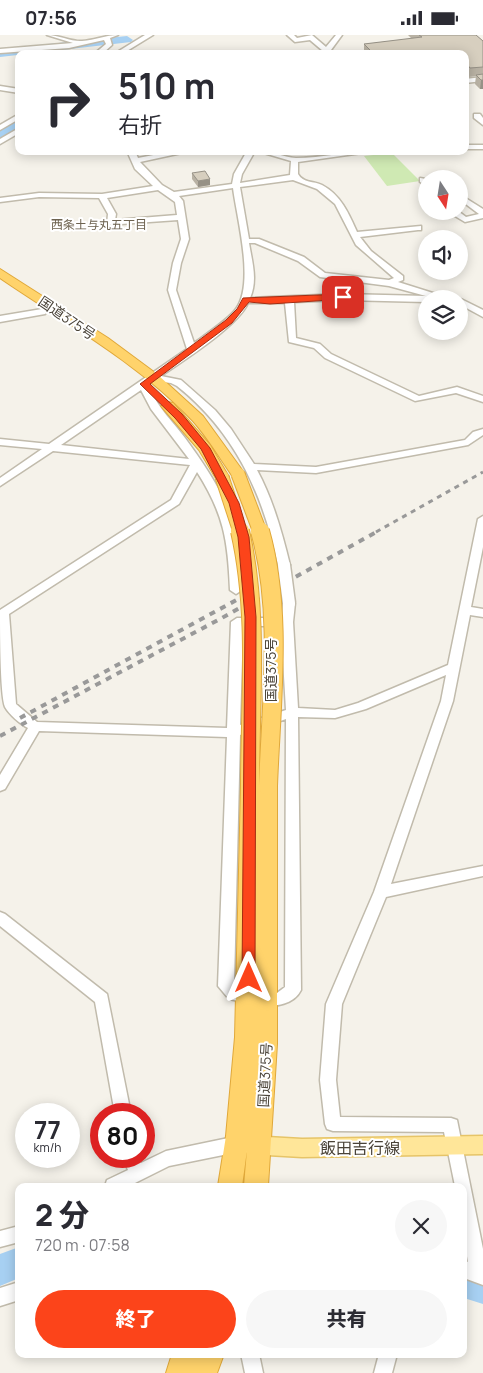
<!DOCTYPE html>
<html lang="ja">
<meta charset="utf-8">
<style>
:root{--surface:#fff;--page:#f7f7f7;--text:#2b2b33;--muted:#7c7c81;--accent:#fc441a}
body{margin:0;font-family:Manrope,"Noto Sans JP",sans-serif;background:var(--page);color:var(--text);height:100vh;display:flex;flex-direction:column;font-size:19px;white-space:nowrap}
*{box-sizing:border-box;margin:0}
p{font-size:16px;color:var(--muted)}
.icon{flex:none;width:28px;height:28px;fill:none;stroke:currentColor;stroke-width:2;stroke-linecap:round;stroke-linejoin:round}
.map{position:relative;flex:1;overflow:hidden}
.details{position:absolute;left:15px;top:1148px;width:452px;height:175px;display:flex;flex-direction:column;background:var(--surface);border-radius:10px;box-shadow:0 2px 12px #0003}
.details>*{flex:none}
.hud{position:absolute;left:15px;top:15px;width:454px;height:105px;border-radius:10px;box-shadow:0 2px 12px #0003;background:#fff;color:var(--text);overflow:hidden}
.needle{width:32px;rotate:168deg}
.controls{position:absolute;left:418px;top:135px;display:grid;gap:10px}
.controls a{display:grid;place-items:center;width:50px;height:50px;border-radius:50%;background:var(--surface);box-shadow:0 2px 12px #0003;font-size:25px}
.speed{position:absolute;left:15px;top:1068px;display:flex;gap:10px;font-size:25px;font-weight:700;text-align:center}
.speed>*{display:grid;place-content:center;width:65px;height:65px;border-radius:50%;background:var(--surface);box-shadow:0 2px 12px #0003;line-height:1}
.speed small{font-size:12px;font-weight:400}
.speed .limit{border:8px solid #d22;background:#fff;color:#111}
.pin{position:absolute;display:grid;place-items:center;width:42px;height:42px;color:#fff;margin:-21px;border-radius:10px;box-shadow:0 2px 8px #0006}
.me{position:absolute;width:55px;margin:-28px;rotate:0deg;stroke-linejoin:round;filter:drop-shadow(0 0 4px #0008)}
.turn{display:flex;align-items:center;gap:18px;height:105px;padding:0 20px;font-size:22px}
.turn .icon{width:65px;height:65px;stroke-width:2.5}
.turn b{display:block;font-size:35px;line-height:42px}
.round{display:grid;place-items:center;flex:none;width:52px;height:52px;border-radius:26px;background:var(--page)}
.head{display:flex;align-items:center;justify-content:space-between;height:85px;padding:0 20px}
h1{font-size:30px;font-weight:800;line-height:38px}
.primary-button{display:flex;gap:10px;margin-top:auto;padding:10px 20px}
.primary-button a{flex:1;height:58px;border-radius:30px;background:var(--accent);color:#fff;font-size:20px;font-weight:800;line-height:58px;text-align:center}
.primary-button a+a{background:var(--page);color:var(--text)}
.status{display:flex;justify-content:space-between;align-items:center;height:35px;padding:0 25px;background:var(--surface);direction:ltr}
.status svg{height:14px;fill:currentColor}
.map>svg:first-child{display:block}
.green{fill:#cfe9b3}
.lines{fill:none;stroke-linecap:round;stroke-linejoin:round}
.river{fill:#a7d0f2;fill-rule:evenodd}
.minor-casing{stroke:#c1bbac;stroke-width:3}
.major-casing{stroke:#e6c468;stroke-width:3}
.highway-casing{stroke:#e0a83a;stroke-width:2}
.minor{fill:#fff;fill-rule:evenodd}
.major{fill:#ffe699;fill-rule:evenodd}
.highway{fill:#ffd36b;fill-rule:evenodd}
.rail-far1{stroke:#999;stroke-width:3;stroke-dasharray:5 5;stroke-linecap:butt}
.rail{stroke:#999;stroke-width:4;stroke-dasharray:6 6;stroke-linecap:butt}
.minor-bridge-casing{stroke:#c1bbac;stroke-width:15;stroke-linecap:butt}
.highway-bridge-far1-casing{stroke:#e0a83a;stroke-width:15;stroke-linecap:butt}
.highway-bridge-casing{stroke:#e0a83a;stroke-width:20;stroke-linecap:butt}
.minor-bridge{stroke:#fff;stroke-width:12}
.highway-bridge-far1{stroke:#ffd36b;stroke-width:13}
.highway-bridge{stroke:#ffd36b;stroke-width:18}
.wall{fill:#b9b2a4}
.shaded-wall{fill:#969186}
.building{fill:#d7cfbf;stroke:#969186}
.route{fill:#fc441a;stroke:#a42c11}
.labels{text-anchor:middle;stroke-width:4;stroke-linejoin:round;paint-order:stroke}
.far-neighbourhood-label{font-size:12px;fill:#6d624f;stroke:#fff}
.street-label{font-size:14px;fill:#4a4338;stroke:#fff}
.near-street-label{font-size:16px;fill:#4a4338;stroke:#fff}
</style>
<div class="status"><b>07:56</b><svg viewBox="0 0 49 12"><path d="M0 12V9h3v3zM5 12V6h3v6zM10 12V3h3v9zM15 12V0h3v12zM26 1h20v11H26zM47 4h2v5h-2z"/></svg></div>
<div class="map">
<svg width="483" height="1338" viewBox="0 0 483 1338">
<rect width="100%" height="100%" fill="#f5f2ea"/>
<polygon class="green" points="392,118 420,146 387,151 364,121"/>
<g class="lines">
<g class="river">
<polygon points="127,1 133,5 131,7 0,22 0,14"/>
<polygon points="19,85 19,95 0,105 0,95"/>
<polygon points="19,1212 19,1243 0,1251 0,1219"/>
<polygon points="464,1231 483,1237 483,1269 464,1263"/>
</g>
<defs>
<g id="minor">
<path d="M47,0C59,0 72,7 82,6C95,5 106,0 118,0L110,3L112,10L102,19H94L106,9L104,5L69,13L0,18V14L73,8Z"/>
<polygon points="145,0 153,0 122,19 114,19"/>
<polygon points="287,0 294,0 297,3 312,0 326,12 336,0 342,0 331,15 336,19 321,19 323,16 310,5 295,7"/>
<polygon points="483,42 483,46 465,48 465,44"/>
<polygon points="0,51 19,54 19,58 0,55"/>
<polygon points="19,79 19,84 0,95 0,90"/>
<polygon points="474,79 480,79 483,83 483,90 474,83"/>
<polygon points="19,93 19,98 0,109 0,104"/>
<rect x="465" y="110" width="18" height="4"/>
<path d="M127,116H135L138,123L174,116H191L140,127L162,150L174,157L232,149L234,139L247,116H255L242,139L240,148L290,140L291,126L257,116C271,116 283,122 296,123C322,123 349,116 376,116L298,127V139C303,148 314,146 322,150C341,160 349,179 357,197L421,191V195H418L360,202L371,216L403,241V245L398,247L452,264H437L389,251L320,242L298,226L255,208H249C252,227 258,245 250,263L343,259L426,261L430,264H426V267L343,265L294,267L296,303L320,309L331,319L419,361L457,352L483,361V367L456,358L415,366L325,323L314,313L289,307L285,268H248C238,291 183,326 161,341L181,345L215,375L231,394L254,429L316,432L465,405L473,397L483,394V400L468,410L316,438L257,435C273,465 282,497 290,530L284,534L278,530C263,459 235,397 177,351L171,348L154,346L149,349C155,371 172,385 185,403C209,436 233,471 239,513C241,527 241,541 242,555L236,559L230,555C228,506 224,479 197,437L179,469L9,579L16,669L37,687L227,693L231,587L237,583H282L283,568L289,564L295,568L293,587L298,673L335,675L358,668L448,630L478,484L483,481V512L471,572L483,574V582L470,580L453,666L391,849L483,831V841L386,862L342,969L336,1045L340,1082L451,1083L457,1085L483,1214V1250L464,1243V1225L468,1227L464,1204V1151H455L444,1097L333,1096L327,1094L325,1089L320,1045L326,969L374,857L441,666L446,640L366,674L335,683L298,682L301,955C294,969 275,973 262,969L259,964L262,959L277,958L285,952L286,684L240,700L234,949L238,954L253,957L256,962L253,967L248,968L229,964L218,951L227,702L39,696L5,754L0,756V740L28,693C20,689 9,679 5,672C0,660 0,591 0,575L171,465L190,430L53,416L0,451V443L42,414L0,410V404L49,409L187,314L168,255L173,228L181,204L178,185L107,190L108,179L99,163L39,162L0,167V163L39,158L102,159L153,151L135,134ZM293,145L317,154L335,169L356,210L394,243L389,245L325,238L304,222L259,204H249L240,152ZM233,153C237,184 255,248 236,274C229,284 205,300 194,308L176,255L181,228L189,204L183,166L179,161ZM158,155L175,167L177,180L115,185L116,179L107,163ZM141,355L151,374L189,424L61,410ZM243,591H281L286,675L240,690Z"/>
<polygon points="420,143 426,144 426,150 420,147"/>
<polygon points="459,159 483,174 483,183 465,187 450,178 449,176 458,176 466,182 479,179 459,164"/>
<polygon points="459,263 483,275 483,282 459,269 457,264"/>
<polygon points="42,274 46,277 45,279 0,287 0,281"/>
<polygon points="0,877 5,879 107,959 131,1079 115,1079 95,967 0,891"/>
<polygon points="238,1101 244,1104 246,1109 244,1114 238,1117 169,1131 129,1151 105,1151 107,1145 128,1135 122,1121 138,1121 141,1128 166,1116"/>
<polygon points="19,1191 19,1207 0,1212 0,1196"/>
<polygon points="19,1247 19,1265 0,1271 0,1253"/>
<polygon points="241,1319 259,1319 263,1338 245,1338"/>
<polygon points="379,1319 397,1319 392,1338 374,1338"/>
</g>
<polygon id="major" points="250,1101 302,1104 483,1101 483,1119 302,1122 250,1119 243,1116 240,1110 243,1104"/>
<g id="highway">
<path d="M0,234L108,303L158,340L203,381L245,439L243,442H233C220,423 208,403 193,386C138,328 66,288 0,243Z"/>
<polygon points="168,367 173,368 210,410 229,442 227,445 217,445 199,415 161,371"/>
<polygon points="250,744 257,746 259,751 261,746 268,744 275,746 277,751 277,1009 268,1151 244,1151 247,1115 242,1151 218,1151 226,1101 235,1002 241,751 243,746"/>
<polygon points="172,1319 198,1319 197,1323 198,1319 224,1319 217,1338 166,1338"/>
</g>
</defs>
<use href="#minor" class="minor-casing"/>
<use href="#major" class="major-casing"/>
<use href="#highway" class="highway-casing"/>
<use href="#minor" class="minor"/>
<use href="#major" class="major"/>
<use href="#highway" class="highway"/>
<polyline class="rail-far1" points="376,497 483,437"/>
<g class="rail">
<polyline points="20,683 286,538"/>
<polyline points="0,701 220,584 378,496"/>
</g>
<defs>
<polyline id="minor-bridge" points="284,530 289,568"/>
<g id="highway-bridge-far1">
<polyline points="238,439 260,497"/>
<polyline points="222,442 240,497"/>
</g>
<g id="highway-bridge">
<path d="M240,496C259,579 250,667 250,751"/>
<path d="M260,496C283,577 271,668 268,751"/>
</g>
</defs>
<use href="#minor-bridge" class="minor-bridge-casing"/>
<use href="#highway-bridge-far1" class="highway-bridge-far1-casing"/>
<use href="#highway-bridge" class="highway-bridge-casing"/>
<use href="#minor-bridge" class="minor-bridge"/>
<use href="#highway-bridge-far1" class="highway-bridge-far1"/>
<use href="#highway-bridge" class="highway-bridge"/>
</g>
<g class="wall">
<polygon points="408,0 476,0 483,6 483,54 480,54 475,49 476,41 469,42 465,37 465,19 365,19 364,18 364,9 412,4"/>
<polygon points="192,138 210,150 198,152 192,144"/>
</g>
<g class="shaded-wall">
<polygon points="481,45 483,45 483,54 480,54"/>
<polygon points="210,144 210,150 198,152 198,146"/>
</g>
<g class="building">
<polygon points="419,0 476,0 483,6 483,32 470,33 466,28 465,28 465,19 374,19 364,9 422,2"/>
<polygon points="483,39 483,45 481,45 476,40"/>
<polygon points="205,136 210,144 198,146 192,138"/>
</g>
<polygon class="route" points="343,259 346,260 346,264 270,269 249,267 232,288 150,349 182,379 210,413 239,468 249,502 256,582 255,943 253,947 244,947 242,943 245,582 238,502 229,468 201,414 175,383 140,349 226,285 237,274 243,263"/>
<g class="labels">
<g class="far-neighbourhood-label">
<text x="99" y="194">西条土与丸五丁目</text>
</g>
<g class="street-label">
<text transform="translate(67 283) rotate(34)" y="5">国道375号</text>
<text transform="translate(271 635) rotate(-90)" y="5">国道375号</text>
<text transform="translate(265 1040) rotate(-87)" y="5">国道375号</text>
</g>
<g class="near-street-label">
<text x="360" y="1119">飯田吉行線</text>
</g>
</g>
</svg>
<div class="controls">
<a><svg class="needle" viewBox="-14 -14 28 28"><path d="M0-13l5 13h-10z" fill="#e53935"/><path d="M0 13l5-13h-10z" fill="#7c7c81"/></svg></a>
<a><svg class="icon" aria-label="sound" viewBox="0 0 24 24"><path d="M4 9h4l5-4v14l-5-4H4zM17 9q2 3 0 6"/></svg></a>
<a><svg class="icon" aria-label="layers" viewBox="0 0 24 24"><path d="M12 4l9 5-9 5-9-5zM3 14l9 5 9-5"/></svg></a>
</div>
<div class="speed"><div>77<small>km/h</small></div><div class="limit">80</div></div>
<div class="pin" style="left:343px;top:262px;background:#d93025"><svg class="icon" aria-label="arrive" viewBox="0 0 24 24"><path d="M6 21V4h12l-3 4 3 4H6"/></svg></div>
<svg class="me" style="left:249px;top:943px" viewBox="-20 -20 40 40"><path d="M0-17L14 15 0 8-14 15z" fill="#fc441a" stroke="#fff" stroke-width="4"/></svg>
<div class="hud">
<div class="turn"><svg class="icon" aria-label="right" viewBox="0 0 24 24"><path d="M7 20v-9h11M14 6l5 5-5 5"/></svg><div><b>510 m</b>右折</div></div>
</div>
<section class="details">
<div class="head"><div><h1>2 分</h1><p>720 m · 07:58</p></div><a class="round"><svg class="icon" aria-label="close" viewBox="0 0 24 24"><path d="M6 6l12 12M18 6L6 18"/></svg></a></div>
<div class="primary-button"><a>終了</a><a>共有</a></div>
</section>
</div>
